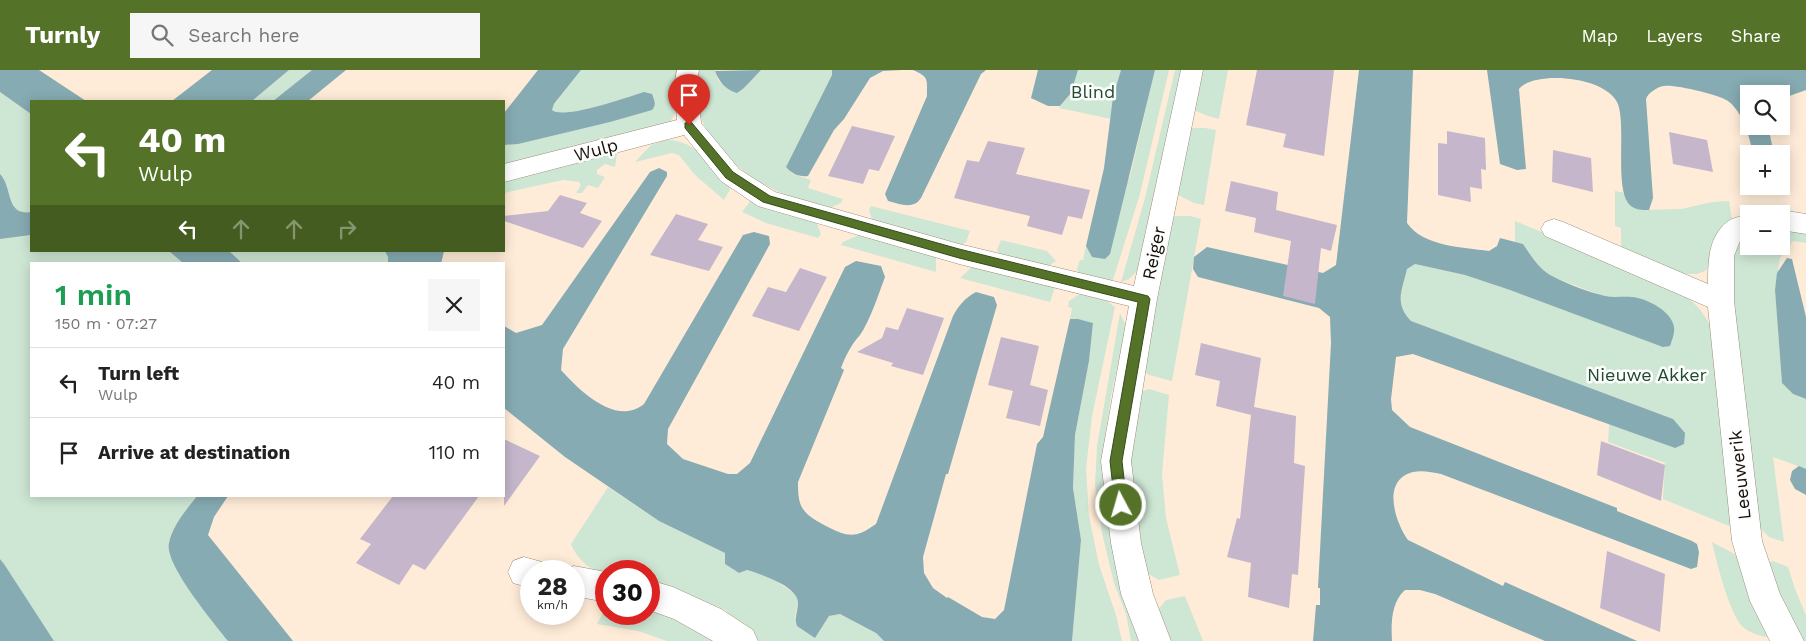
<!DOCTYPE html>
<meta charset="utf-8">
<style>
:root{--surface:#fff;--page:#f6f6f6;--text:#222;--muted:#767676;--line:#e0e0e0;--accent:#557328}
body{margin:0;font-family:"Work Sans",sans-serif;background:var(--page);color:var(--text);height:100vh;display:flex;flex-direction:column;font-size:19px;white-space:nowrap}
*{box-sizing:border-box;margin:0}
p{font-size:16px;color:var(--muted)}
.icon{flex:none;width:28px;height:28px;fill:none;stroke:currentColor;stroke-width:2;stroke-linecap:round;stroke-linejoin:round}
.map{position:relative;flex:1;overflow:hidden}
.details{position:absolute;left:30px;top:192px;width:475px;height:235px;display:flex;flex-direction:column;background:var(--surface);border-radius:0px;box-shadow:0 2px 12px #0003}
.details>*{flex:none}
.hud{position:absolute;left:30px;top:30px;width:475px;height:152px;border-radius:0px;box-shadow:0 2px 12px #0003;background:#557328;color:#fff;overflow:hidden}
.controls{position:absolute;left:1740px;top:15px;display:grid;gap:10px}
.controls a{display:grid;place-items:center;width:50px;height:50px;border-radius:0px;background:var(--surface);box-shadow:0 2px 12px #0003;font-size:25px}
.speed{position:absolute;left:520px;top:490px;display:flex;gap:10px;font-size:25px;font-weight:700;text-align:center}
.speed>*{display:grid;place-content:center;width:65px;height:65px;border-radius:50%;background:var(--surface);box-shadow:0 2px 12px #0003;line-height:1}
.speed small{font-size:12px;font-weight:400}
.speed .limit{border:8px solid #d22;background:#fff;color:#111}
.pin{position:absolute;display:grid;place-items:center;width:42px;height:42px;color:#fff;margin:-51px -21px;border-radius:50% 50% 50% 0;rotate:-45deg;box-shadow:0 0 5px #0007}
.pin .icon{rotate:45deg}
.me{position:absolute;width:55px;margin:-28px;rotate:354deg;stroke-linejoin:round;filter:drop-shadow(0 0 4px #0008)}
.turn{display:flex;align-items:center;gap:18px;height:105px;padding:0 25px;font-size:22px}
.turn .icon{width:65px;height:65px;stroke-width:2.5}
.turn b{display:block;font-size:35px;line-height:42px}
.lanes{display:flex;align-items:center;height:48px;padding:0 25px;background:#0003;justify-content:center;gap:25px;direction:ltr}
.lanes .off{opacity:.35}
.round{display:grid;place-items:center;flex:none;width:52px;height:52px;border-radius:0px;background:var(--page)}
.overview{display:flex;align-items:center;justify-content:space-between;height:85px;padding:0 25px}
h1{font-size:30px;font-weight:600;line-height:38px;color:#1e9e55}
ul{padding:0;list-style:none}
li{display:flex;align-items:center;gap:15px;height:70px;padding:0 25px;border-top:1px solid var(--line)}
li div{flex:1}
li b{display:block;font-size:19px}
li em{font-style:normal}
header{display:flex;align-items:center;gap:30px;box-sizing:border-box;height:70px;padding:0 25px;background:var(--accent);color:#fff}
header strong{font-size:24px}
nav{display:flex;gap:28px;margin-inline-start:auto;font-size:18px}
.search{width:350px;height:45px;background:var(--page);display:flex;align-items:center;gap:12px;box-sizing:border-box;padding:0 18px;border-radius:0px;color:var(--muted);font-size:19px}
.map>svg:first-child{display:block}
.green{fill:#cee6d4}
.water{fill:#86abb2}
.building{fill:#c5b6cb}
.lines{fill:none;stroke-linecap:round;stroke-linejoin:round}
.minor-casing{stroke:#9d8c7a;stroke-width:1}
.minor{fill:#fff;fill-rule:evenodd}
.route{fill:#557328;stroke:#374b1a}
.labels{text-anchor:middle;stroke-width:5;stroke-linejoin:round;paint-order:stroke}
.park-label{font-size:18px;fill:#1e4b2e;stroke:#fdfdfd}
.street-label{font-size:18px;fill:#17100a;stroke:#fdfdfd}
</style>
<header>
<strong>Turnly</strong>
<div class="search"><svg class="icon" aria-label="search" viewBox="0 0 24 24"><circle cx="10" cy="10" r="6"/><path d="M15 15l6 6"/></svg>Search here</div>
<nav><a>Map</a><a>Layers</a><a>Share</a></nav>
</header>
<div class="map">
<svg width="1806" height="571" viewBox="0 0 1806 571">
<rect width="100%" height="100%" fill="#ffecd8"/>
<g class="green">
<polygon points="289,0 312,0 273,31 252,31"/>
<path d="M581,0H678L677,40L671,51L665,55L504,95V75H508L644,22C626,27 566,50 552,40L554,35Z"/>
<path d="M697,0H715L718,10L730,21L744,18L761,0H832V5L786,97L793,104L811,110L808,118L843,129L841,133L828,139C784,126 746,112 718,75C707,61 699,48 696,31C695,21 697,10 697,0Z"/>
<polygon points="1078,0 1121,0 1113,27 1111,49 1059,38 1071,23"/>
<polygon points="1155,0 1169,0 1140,124 1112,213 1080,206 1077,199 1080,190 1083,190 1086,176 1092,187 1130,106"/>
<polygon points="1175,0 1181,0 1139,199 1129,209 1121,212 1145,128"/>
<polygon points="1202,0 1228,0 1219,49 1208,46 1194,40"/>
<path d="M0,22L31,44V142C5,146 13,117 0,104Z"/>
<polygon points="1191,58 1205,58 1216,60 1204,135 1194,133 1178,125"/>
<path d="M666,70C696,69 713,97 732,116L724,130L695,105L679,85L672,83L635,92L651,75Z"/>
<polygon points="617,83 615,97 605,94 597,100 597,104 605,107 598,118 588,115 582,123 576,123 581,115 579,112 563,110 504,123 504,110"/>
<polygon points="1615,121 1625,123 1626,131 1640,140 1681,139 1712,132 1729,131 1732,150 1709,197 1705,201 1697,204 1682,204 1621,179 1621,158 1615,156"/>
<polygon points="752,129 778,141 817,153 821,164 818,168 766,153 742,142"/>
<polygon points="871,136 970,161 966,172 961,175 873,152 869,140"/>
<polygon points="1173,146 1190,146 1201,149 1172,311 1149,305 1143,300"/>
<path d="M1515,151L1665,213C1689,226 1703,238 1714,263L1734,458L1663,429L1665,393L1608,372L1609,354L1675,378L1673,349L1411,251C1394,231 1402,222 1407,199L1415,194L1465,205L1510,220L1666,277L1652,233L1631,227L1617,228L1606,227L1553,207L1538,197L1523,174L1515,172Z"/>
<polygon points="1781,157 1806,158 1806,173 1793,171 1780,188 1775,220 1782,313 1793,324 1806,329 1806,399 1773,387 1784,472 1769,467 1756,454 1729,216 1736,171 1749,162 1749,176 1781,176"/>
<path d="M31,165V181H169L184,194H31V426H197C187,439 172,456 169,472C165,493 214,554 228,571H54L0,489V169Z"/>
<polygon points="859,165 936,185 936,202 841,175 843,172"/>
<polygon points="1001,170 1047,181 1056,191 1047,197 1000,185 997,180"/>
<polygon points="229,181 385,181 388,187 388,194 243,194"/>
<polygon points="974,195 1055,217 1050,232 960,208"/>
<polygon points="1080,224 1107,231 1115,237 1092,346 1086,399 1089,446 1099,495 1116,545 1122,571 1072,571 1081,470 1073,418 1075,365 1089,291 1093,253 1078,249 1070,249 1072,238 1068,237 1069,231"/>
<polygon points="1120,243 1126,257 1111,326 1105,367 1104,401 1108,451 1118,504 1140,571 1131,571 1126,544 1114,513 1102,463 1095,415 1097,376"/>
<polygon points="1149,319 1169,325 1162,404 1166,448 1180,505 1159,510 1145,502 1129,390 1138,323"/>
<path d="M608,417L659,451L725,483V494L739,503L747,500L772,508L795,524L798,532L795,547L815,568L829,546L840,544L876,563L884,571H759L725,540L674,518L649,511V501H606V504C591,502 577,489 571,474Z"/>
<path d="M1712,472L1733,483L1742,492L1768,567C1762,567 1748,562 1743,557C1730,546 1716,490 1712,472Z"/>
<polygon points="1773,491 1788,497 1795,519 1806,545 1806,571 1797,571 1764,494"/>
<polygon points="1185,526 1203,571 1169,571 1157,541 1166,530"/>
<polygon points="606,537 606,544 649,544 649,538 666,543 720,571 667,571 638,561 597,554"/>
</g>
<g class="water">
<polygon points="0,0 39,0 86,31 31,31 31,44 0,22"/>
<polygon points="212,0 289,0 252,31 172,31"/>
<polygon points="312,0 346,0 308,31 273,31"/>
<path d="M538,0H581L554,34L552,40C565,50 627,27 644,22L652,24C654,30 657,35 652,40L610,52L518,74L504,75V43Z"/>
<path d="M761,0L744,18L737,23C725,20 719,11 715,1Z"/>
<path d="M832,0H902L883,1L870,8L844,49L834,60L808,106C799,107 792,104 786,97L832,5Z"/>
<path d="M913,0H986L981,4L921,128C913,140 900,134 888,131L885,124L927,26C927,9 929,7 913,0Z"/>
<polygon points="1038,0 1078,0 1071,23 1060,36 1048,36 1031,28"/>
<polygon points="1121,0 1155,0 1110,184 1105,189 1092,187 1086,176 1104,98 1113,27"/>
<path d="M1359,0H1413L1407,153C1424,177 1462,177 1489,181L1497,176L1500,168L1523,174C1532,187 1539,200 1554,207C1570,215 1588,222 1605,226C1614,228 1623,226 1632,227C1646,228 1672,241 1674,257C1675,263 1672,270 1670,276L1663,277L1510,220L1465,205L1415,194L1407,199C1402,221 1394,233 1411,251L1673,349L1685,363L1684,374L1675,378L1413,284L1396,287L1391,329L1392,340L1410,357L1617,438V441L1692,471L1697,474L1699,482L1697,497L1691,499L1441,404C1432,402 1422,400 1413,402C1381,410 1395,452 1408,470L1503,516L1505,512L1637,571H1545L1435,524L1420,520H1405C1391,532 1391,554 1392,571H1313L1316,535H1320V518H1318L1331,273L1330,247L1319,238L1198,207L1193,199L1194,187L1207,177L1323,203L1336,195Z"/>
<path d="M1487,0H1806V20L1781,29V24H1749V56H1768L1774,84H1753C1750,67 1742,41 1728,31C1720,25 1674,14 1664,16C1657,17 1648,23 1646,29L1653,128L1649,140C1642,140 1633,140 1628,133C1615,115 1626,57 1618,34C1607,6 1534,0 1519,19L1526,99L1517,100L1500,94Z"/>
<path d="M659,98L667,102V106L563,279L561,300C579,320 616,357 644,334L743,165L754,162L769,166L770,174L668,359L667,374L683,389L728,404H737L750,393L845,197L856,191L881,196L885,207C879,223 870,251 860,265C851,275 846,285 841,298L844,300L798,412C798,421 798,432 803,439C808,447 819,452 826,456C848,467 855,469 876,454L953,246C959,235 965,228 976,222L994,227L997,235L948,404H946L923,487L924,503L933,518L947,528L948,527L982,547L995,549L1004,540L1037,374L1043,367L1070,249H1078L1093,253L1089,291L1075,365L1073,418L1081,470L1072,571H884L876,563L840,544L829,546L815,568L797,556C794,547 798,541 798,533C798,516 760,504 747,500L739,503L725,494V483L659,451L565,387L504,338V256L516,263L542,255L650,102Z"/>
<path d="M0,104C13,117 5,146 31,142V165L0,169Z"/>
<polygon points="169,181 229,181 243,194 184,194"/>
<polygon points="385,181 444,181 441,194 388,194 388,187"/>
<polygon points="1787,188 1792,189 1806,247 1806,329 1793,324 1782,313 1775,220 1777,203"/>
<polygon points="1799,396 1806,399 1806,425 1795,419 1790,410 1792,401"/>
<path d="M197,426H228L214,447L208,465L293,571H228C214,553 164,494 169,473C172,456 187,439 197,426Z"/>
<polygon points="0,489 4,494 54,571 0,571"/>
</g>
<g class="building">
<polygon points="1257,0 1334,0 1324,86 1283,77 1286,64 1246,55"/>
<polygon points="852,56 895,66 879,101 869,99 863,114 828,106"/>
<polygon points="1447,61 1485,68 1486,100 1481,99 1482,119 1470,117 1471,132 1438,125 1438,73 1447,74"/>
<polygon points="1669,62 1707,70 1713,102 1673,94"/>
<polygon points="988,71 1025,78 1016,104 1090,120 1082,149 1068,146 1062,165 1027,156 1030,146 954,128 967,90 979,92"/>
<polygon points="1553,80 1591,88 1593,122 1552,112"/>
<polygon points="1231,111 1278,122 1276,140 1337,155 1331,181 1321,178 1315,234 1283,226 1291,171 1254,162 1256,148 1225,141"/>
<polygon points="560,125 587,133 580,143 602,151 583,178 504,151 504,146 548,141"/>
<polygon points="676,144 708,154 698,170 723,177 709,201 650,185"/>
<polygon points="800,198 827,207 799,261 752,246 768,217 786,222"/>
<polygon points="907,238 944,248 923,305 891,296 893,293 857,282 882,268 886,257 898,260"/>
<polygon points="1001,267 1039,276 1030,315 1048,320 1040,356 1006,348 1013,321 988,315"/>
<polygon points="1201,273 1261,288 1254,337 1296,346 1294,393 1305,396 1298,505 1292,504 1289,538 1248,527 1251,493 1227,487 1237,448 1240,449 1251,345 1216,336 1220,311 1195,305"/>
<polygon points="504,369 540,386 504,436"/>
<polygon points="1601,371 1665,395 1661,431 1597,405"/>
<polygon points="393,426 479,426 425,500 413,494 399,515 356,493 371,474 360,469"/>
<polygon points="1607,481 1665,504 1660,562 1600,538"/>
</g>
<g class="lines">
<defs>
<g id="minor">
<polygon points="677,0 699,0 697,11 701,53 739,99 775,122 959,174 1134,216 1181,0 1203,0 1157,229 1131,391 1141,473 1153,524 1171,571 1139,571 1121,524 1111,473 1101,391 1129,236 959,194 758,136 721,111 684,65 504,112 504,94 677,50 675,11"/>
<polygon points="1781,140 1806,144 1806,164 1781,160 1781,144 1772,144"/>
<path d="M1749,144V164L1740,171L1734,186V231L1762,471L1780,524L1804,571H1770L1750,531L1732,471L1708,237L1545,166L1541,159L1545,152L1554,149L1563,152L1708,214C1708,193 1708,167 1727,152C1732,148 1742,146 1749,144Z"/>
<polygon points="524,487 542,492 546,501 531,501 531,518 513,513 508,502 513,491"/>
<polygon points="574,496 606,502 606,532 574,526 574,501 562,501"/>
<polygon points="649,510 673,517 721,539 753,560 758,571 713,571 674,549 649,540"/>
</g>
</defs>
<use href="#minor" class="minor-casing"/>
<use href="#minor" class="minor"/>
</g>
<polygon class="route" points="689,52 692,53 733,102 770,126 959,179 1148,226 1150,229 1122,391 1127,435 1125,439 1121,441 1117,439 1115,435 1110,391 1138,232 959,188 763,132 726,108 685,58 685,53"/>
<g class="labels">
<g class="park-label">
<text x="1093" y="28">Blind</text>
<text x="1647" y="311">Nieuwe Akker</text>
</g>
<g class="street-label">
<text transform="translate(596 80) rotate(-15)" y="6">Wulp</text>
<text transform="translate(1154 183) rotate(-78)" y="6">Reiger</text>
<text transform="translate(1740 405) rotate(-96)" y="6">Leeuwerik</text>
</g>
</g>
</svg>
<div class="controls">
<a><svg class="icon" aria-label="search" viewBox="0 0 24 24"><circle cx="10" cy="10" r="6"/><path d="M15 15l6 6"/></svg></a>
<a>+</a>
<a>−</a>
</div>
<div class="speed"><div>28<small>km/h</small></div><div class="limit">30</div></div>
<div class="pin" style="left:689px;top:55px;background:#d93025"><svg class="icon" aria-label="arrive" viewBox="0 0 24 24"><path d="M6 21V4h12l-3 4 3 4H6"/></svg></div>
<svg class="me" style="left:1121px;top:435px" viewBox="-20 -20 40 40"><circle r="17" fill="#557328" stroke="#fff" stroke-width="3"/><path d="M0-11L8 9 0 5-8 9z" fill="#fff"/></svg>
<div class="hud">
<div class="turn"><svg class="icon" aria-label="left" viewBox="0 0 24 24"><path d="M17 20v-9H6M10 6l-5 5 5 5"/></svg><div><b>40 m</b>Wulp</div></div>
<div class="lanes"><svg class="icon" aria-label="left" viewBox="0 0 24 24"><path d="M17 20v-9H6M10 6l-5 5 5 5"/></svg><svg class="icon off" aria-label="ahead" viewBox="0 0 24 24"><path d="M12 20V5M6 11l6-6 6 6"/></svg><svg class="icon off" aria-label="ahead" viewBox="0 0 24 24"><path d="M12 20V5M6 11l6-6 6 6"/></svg><svg class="icon off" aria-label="right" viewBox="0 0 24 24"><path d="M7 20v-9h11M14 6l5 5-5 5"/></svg></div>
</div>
<section class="details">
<div class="overview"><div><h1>1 min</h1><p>150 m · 07:27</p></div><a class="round"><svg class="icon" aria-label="close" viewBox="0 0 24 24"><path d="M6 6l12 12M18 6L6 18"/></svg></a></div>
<ul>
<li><svg class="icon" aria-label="left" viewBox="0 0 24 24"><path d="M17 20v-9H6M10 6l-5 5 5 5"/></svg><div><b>Turn left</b><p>Wulp</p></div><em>40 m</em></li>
<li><svg class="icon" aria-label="arrive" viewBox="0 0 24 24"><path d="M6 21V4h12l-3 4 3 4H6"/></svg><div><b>Arrive at destination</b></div><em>110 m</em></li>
</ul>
</section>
</div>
